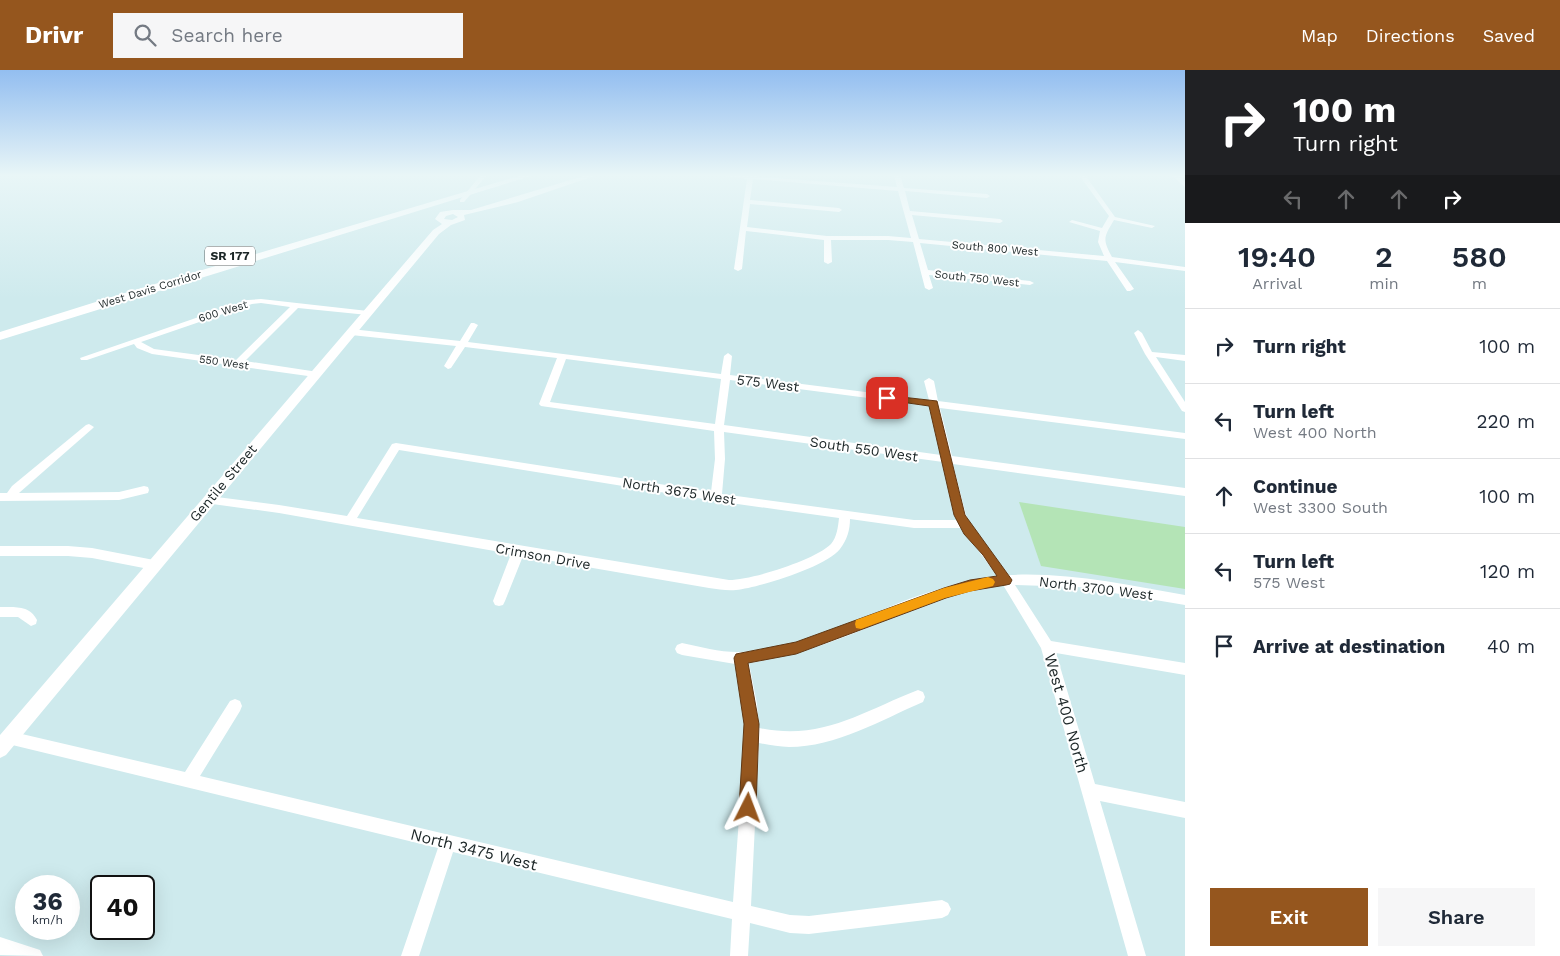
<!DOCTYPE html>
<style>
:root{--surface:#fff;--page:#f6f6f7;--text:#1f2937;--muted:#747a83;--line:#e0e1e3;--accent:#95561e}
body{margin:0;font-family:"Work Sans",sans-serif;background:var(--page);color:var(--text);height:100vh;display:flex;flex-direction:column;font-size:19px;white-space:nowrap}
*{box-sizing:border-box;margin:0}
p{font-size:16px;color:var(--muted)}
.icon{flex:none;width:28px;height:28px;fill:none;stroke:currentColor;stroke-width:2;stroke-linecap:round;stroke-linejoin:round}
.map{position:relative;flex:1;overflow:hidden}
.drawer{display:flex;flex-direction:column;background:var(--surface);width:375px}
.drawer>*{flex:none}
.banner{background:#202124;color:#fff;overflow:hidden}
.speed{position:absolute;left:15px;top:805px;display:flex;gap:10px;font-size:25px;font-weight:700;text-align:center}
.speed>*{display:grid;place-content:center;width:65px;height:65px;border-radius:50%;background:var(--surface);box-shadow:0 5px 20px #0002;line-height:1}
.speed small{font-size:12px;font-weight:400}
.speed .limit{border:2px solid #111;border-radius:8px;background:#fff;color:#111}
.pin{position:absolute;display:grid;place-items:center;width:42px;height:42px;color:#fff;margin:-21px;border-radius:10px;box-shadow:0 2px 8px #0006}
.me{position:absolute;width:55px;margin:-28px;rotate:3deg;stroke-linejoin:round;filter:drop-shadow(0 0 4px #0008)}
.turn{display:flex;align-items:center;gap:18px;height:105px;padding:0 25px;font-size:22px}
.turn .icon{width:65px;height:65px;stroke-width:2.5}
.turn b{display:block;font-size:35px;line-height:42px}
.lanes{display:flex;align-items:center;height:48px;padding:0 25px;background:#0003;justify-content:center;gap:25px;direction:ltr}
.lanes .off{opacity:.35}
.eta{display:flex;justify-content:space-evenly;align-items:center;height:85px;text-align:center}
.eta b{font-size:30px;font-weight:600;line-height:35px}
.action{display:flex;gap:10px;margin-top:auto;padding:10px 25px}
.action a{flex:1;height:58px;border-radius:0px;background:var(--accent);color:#fff;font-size:20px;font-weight:600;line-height:58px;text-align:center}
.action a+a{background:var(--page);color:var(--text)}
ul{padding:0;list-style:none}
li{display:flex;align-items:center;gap:15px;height:75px;padding:0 25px;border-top:1px solid var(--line)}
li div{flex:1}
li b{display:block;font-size:19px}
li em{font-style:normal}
header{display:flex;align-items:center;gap:30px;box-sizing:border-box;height:70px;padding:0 25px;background:var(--accent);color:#fff}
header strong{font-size:24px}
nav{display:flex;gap:28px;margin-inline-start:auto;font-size:18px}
.search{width:350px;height:45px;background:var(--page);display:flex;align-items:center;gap:12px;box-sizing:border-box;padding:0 18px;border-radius:0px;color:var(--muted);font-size:19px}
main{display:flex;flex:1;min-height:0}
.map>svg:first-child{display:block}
.green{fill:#b4e4b6}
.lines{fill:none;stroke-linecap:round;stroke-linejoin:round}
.minor{fill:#fff;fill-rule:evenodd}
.major{fill:#fff;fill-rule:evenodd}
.highway{fill:#fff;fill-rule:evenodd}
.route{fill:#95561e;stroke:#613814}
.slow{fill:#f59e0b}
.labels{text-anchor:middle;stroke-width:4;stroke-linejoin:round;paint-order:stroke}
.far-street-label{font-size:11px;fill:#1b2526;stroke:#fff}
.shield{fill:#fff;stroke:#5f6667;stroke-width:1}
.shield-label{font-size:12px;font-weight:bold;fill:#1b2526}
.street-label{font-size:14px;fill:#1b2526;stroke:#fff}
.near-street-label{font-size:16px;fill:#1b2526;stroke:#fff}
</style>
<header>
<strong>Drivr</strong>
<div class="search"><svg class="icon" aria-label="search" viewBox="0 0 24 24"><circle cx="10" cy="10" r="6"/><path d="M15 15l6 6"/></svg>Search here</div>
<nav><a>Map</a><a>Directions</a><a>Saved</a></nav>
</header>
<main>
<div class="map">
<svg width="1185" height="886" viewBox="0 0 1185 886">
<rect width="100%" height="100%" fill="#ceeaed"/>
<polygon class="green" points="1019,432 1185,457 1185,519 1041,496"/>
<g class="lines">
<g class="minor">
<polygon points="481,105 487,105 464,132 460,132 460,130"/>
<path d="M717,105H737L897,117L894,105H900L904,118L987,124L990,126L987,128L905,121L910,141L1000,149L1003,151L1000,153L912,145L919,169L1104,186L1098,172L1100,161L1069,152L1072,150L1102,158L1109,146L1079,105H1085L1115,147L1155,156L1152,158L1114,150C1104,167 1102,169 1112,187L1185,197V201L1115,192L1134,219L1130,221H1127L1107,191L920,173L928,200L1030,211L1034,213L1030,215L929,205L933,218L929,220L925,218L913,172L888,170H831L832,192L828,194L824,192V170L746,161L742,199L738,201L734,199L747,109ZM753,109L898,121L911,168L888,166H827L747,157L750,134L839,142L842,140L839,138L750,130Z"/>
<polygon points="1171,105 1177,105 1185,112 1185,117"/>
<path d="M261,229L368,241L372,243L368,245L298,238L245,291L318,302V306L315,307L152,284L137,278L134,274L87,290H81L80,288L248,230ZM261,233L290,237L236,290L154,279L141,272L252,234Z"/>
<path d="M471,253H474L478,255L468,272L721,304L724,286L728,283L732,286L730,305L929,330L924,311L929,308L934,311L938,331L1185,363V369L940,338L952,386L1185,418V426L953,394L966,445L973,458L1009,505C1069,502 1127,515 1185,525V535L1078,517L1015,515L1051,571L1185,593V605L1056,583L1095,714L1185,732V748L1100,731L1146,886H1128L1041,578L1003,515C953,518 907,542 862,560C825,575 788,587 749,593L757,634L759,658C823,671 861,642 918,620L923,622L925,627L923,632C881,650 836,677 789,677C779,677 769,675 759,673L751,836L790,845L809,846L942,830L948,833L951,839L948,845L942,848L809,864L790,863L750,853L748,886H730L732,849L453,782L419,886H401L438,778L4,673L2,668L4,663L9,661L185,702L230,631L235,629L240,631L242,636L240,641L200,706L733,832L745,664L743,634L735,594L682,585L677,583L675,579L677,575L682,573C702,577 722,583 742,582C801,578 855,550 909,529C938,519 966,510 997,506L962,458H914L850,449C850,460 847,470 840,479C826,497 760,517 736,520C727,521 718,519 709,518L523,486L505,531L503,535L499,536L495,535L493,531L511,484L279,443L205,433L203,430L209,426L279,435L347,446L392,374L396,373L711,422L715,389L714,361L541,336L539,334L557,288L465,277L451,298L448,299L444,296L456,276L351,265L347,262L351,259L460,271ZM566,289L721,309L715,354L550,332ZM730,310L930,336L941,385L724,355ZM724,362L943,392L957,450H914L722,424L725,389ZM399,380L716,431L839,448C838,457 837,467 831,474C815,490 752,510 729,510L357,448Z"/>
<polygon points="1138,260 1142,263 1152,282 1185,285 1185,291 1156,287 1185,332 1185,342 1182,341 1145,284 1134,263"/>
<polygon points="89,354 94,357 92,359 19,423 119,422 144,416 148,417 149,420 148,423 119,430 0,431 0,423 7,423 12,416 86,355"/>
<polygon points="0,476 68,476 92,478 154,490 158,492 160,495 158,498 154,500 92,488 68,486 0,486"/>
<path d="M0,537C14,537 30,535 37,550L36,554L31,556L18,547H0Z"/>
<polygon points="0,867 40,880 43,886 0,885"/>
</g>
<g class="major">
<path d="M587,105H597L518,132L464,145L465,150L451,155L439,164L6,685L0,688V665L433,160L442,154L435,149L440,142L453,140H471ZM453,144L458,147L452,150L444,149L446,146Z"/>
<polygon points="1170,105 1185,105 1185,107 1173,107"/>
</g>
<polygon class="highway" points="522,105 534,105 0,270 0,262 118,225"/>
</g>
<linearGradient id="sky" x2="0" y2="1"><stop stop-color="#93bef0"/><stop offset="0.46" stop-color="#e9f6f7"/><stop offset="1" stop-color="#e9f6f7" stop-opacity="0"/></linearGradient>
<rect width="1185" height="229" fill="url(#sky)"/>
<polygon class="route" points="884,325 937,331 965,445 1012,510 1010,514 1006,515 970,521 946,528 796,584 748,593 759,654 756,738 753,743 748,746 742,743 739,738 744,654 734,588 736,584 796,572 944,518 970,510 997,506 983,485 964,464 954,445 929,336 887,330 882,328"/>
<polygon class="slow" points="988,507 993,509 995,512 993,516 945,528 861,559 856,558 855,554 856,550 944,518"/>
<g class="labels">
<g class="far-street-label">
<text transform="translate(995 178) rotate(5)" y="4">South 800 West</text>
<text transform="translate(977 208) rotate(6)" y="4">South 750 West</text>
<text transform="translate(150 219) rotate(-17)" y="4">West Davis Corridor</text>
<text transform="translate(223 241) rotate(-17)" y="4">600 West</text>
<text transform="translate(224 292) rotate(8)" y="4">550 West</text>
</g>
<rect class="shield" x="205" y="176.5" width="50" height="19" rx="4"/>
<g class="shield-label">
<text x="230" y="190">SR 177</text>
</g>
<g class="street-label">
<text transform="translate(768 313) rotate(7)" y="5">575 West</text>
<text transform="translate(864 379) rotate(8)" y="5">South 550 West</text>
<text transform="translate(223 413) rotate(-50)" y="5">Gentile Street</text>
<text transform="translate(679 421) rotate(9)" y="5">North 3675 West</text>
<text transform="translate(543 486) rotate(10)" y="5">Crimson Drive</text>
<text transform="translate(1096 518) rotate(7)" y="5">North 3700 West</text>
</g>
<g class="near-street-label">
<text transform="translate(1067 643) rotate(74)" y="6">West 400 North</text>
<text transform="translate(474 779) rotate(14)" y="6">North 3475 West</text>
</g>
</g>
</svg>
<div class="speed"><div>36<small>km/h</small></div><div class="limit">40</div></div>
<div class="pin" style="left:887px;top:328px;background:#d93025"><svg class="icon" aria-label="arrive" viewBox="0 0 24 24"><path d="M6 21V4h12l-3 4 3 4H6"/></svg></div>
<svg class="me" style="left:748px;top:738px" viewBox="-20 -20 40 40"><path d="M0-17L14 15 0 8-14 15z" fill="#95561e" stroke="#fff" stroke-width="4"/></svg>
</div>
<section class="drawer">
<div class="banner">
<div class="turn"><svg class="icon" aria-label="right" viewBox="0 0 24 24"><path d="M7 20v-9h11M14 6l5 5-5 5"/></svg><div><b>100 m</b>Turn right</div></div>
<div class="lanes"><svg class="icon off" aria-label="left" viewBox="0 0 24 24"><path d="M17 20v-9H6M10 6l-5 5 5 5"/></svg><svg class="icon off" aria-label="ahead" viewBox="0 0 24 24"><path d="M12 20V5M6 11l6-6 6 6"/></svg><svg class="icon off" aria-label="ahead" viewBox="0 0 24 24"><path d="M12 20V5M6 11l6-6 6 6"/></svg><svg class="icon" aria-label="right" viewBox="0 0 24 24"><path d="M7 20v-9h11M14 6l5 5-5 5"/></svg></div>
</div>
<div class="eta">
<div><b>19:40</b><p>Arrival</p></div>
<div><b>2</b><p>min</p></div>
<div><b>580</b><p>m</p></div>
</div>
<ul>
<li><svg class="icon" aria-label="right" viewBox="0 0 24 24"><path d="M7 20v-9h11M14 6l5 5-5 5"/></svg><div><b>Turn right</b></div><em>100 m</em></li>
<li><svg class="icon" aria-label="left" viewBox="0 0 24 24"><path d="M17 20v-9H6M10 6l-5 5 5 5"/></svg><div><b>Turn left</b><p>West 400 North</p></div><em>220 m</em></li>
<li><svg class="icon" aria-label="ahead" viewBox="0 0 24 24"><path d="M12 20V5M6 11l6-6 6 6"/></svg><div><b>Continue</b><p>West 3300 South</p></div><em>100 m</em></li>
<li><svg class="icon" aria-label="left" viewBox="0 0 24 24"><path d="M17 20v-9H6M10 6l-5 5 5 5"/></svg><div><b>Turn left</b><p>575 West</p></div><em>120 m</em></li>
<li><svg class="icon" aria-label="arrive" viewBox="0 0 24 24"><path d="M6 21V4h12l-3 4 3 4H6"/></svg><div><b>Arrive at destination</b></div><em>40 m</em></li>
</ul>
<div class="action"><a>Exit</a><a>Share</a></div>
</section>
</main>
